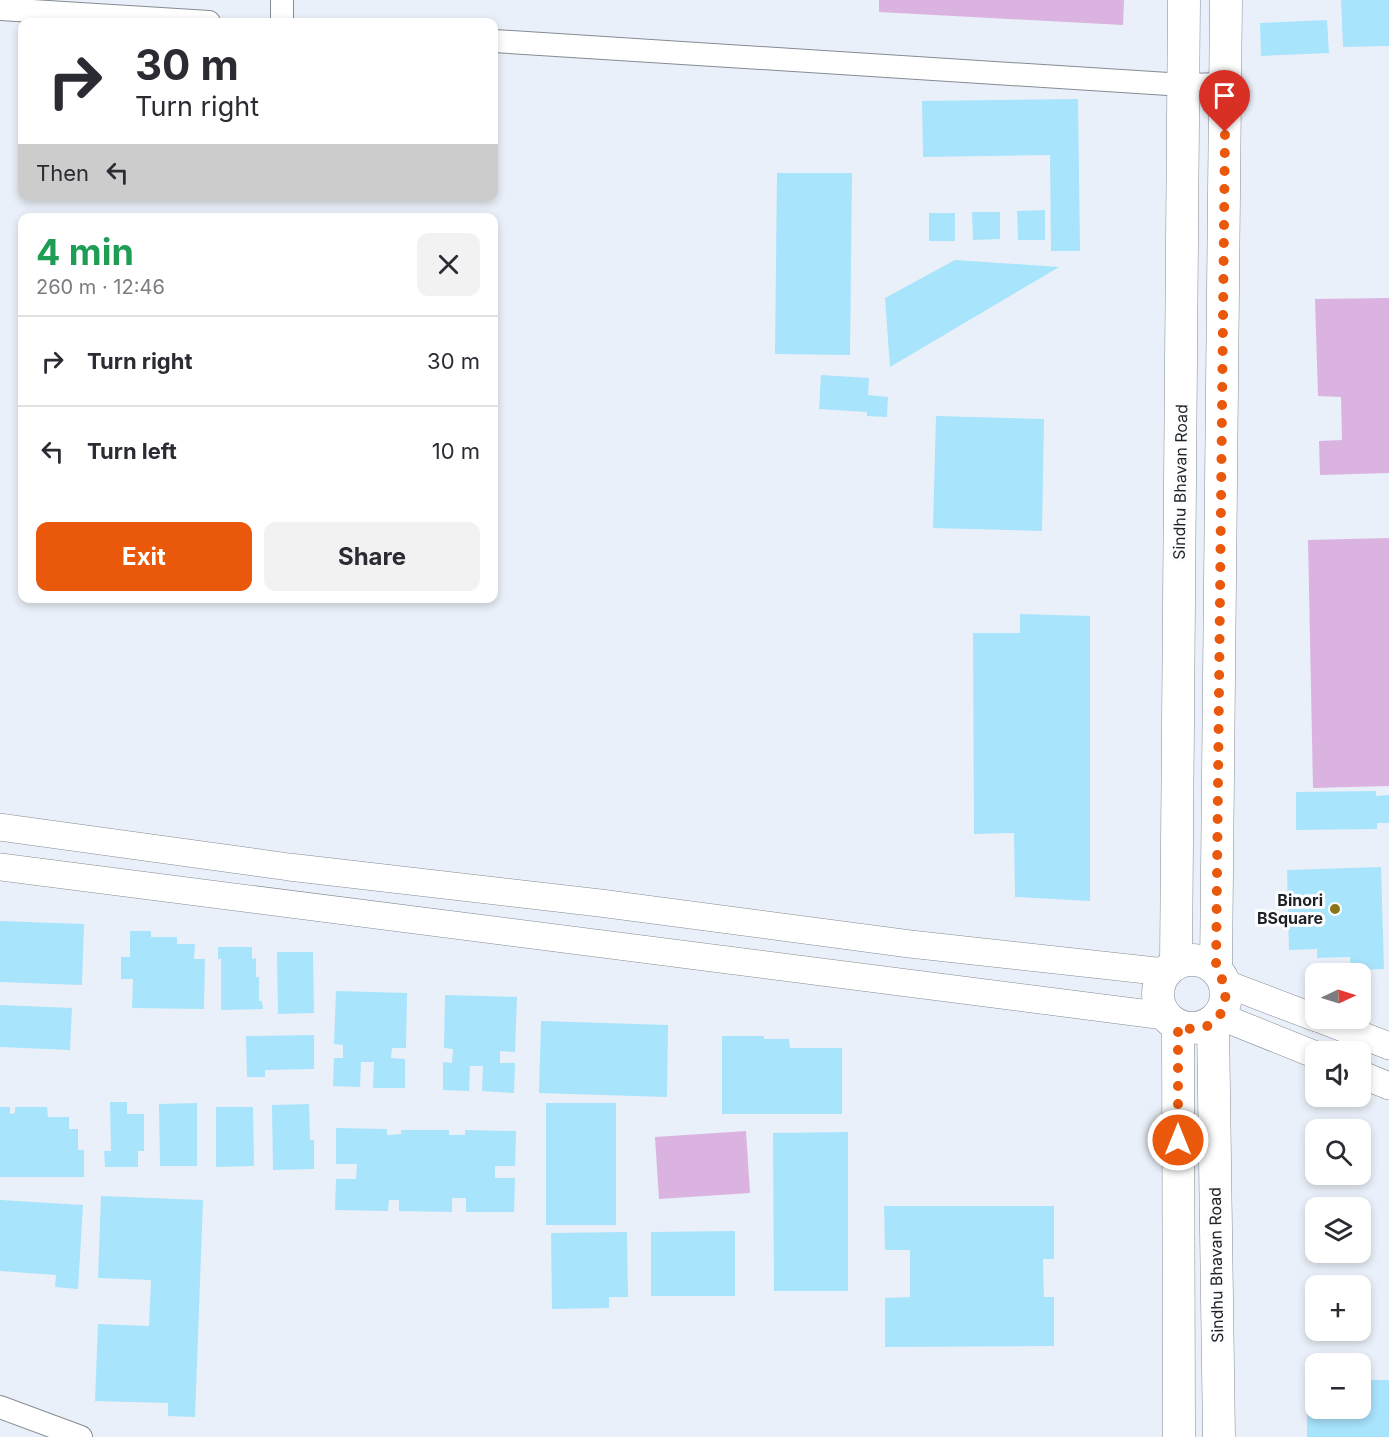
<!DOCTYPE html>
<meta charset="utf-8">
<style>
:root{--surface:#fff;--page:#f2f2f3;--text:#2b2b33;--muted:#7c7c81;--line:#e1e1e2;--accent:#ea580c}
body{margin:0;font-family:Inter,sans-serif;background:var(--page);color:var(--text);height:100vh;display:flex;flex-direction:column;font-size:22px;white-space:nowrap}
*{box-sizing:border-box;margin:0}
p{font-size:20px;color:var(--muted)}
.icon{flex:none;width:33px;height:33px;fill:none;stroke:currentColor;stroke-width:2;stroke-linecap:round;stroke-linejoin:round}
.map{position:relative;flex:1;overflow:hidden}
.side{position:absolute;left:18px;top:213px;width:480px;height:390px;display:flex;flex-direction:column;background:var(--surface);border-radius:12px;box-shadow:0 3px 9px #0003}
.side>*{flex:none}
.top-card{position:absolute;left:18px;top:18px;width:480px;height:183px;border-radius:12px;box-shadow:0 3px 9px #0003;background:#fff;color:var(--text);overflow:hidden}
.needle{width:39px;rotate:86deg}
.tools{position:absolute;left:1305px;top:963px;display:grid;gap:12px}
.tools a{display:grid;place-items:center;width:66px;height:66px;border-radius:12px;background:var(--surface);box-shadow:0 3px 9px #0003;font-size:30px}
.pin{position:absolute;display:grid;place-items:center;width:51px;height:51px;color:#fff;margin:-62px -26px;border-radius:50% 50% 50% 0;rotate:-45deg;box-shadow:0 0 6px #0007}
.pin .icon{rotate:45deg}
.me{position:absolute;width:66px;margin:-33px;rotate:0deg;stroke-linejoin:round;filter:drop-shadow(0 0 4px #0008)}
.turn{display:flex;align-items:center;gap:21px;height:126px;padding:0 18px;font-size:27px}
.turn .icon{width:78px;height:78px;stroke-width:2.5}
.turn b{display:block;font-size:42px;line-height:51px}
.then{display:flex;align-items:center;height:57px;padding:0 18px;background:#0003;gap:12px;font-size:22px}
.round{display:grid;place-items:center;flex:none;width:63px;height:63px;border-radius:12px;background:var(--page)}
.headline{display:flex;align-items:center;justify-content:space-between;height:102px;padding:0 18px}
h1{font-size:36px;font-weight:700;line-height:45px;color:#1e9e55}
.action{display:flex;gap:12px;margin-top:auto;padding:12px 18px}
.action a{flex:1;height:69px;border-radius:12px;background:var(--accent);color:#fff;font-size:24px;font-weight:700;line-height:69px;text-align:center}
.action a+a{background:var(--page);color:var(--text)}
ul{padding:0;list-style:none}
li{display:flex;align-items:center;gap:18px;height:90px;padding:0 18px;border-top:2px solid var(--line)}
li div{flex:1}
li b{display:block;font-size:22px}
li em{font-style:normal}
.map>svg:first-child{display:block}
.green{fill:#dbb3e0}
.building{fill:#a8e4fc}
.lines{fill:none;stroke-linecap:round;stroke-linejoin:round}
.minor-casing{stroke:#858b93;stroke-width:24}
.tertiary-casing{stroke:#858b93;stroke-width:28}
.secondary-casing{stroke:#858b93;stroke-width:33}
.minor{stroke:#fff;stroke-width:22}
.tertiary{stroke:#fff;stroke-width:27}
.secondary{stroke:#fff;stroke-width:32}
.route{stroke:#ea580c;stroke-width:10;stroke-dasharray:0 18}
.poi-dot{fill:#8b7317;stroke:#fcfdff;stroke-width:2}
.labels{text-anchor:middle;stroke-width:6;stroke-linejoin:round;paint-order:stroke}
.street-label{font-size:16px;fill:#1f2124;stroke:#fcfdff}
.poi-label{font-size:16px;font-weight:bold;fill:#1f2124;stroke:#fcfdff;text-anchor:end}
</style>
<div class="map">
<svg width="1389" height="1437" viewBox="0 0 1389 1437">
<rect width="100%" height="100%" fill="#eaf0f9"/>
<g class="green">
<polygon points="879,0 1124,0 1123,25 879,12"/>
<polygon points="1389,298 1389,473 1320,475 1319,441 1342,440 1341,397 1318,396 1315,299"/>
<polygon points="1389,538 1389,786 1313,788 1308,540"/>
<polygon points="746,1131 750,1193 659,1199 655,1137"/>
</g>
<g class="building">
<polygon points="1341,0 1389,0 1389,46 1343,47"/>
<polygon points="1327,20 1329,53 1261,56 1260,23"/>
<polygon points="1078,99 1080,251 1051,251 1050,155 923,157 922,101"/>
<polygon points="777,173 852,173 850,355 775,354"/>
<polygon points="1045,210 1045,240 1018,240 1017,211"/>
<polygon points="972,212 1000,212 1000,239 973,240"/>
<rect x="929" y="213" width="26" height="28"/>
<polygon points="955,260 1059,267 890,367 885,298"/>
<polygon points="821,375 869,378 868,395 888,397 887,417 867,416 867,412 819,409"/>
<polygon points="936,416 1044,419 1042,531 933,528"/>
<polygon points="1020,614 1090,616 1090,901 1015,897 1014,833 974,834 973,633 1020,633"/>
<polygon points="1376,791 1376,796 1389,795 1389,823 1377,823 1377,829 1296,830 1296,792"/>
<polygon points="1381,867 1384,969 1351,970 1350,957 1317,958 1317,949 1289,950 1287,870"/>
<polygon points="0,921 84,924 82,985 0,982"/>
<polygon points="130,931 151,931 151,937 177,937 177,944 195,944 194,959 205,959 204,1009 132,1008 133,979 121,979 121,957 130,957"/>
<polygon points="218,947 252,947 252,959 256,958 256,977 259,977 259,1001 262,1001 263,1009 221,1010 221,959 218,959"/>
<polygon points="277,952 313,952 314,1013 278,1014"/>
<polygon points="336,991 407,993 406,1048 392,1048 391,1058 405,1059 405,1088 373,1088 374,1062 361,1062 360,1087 333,1086 334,1058 343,1058 343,1045 334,1044"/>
<polygon points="445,995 517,997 515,1052 500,1051 500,1063 515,1063 514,1093 482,1091 483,1066 470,1066 469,1091 443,1090 443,1062 452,1063 453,1049 444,1048"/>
<polygon points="0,1005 72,1008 70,1050 0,1047"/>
<polygon points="541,1021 668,1025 667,1097 539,1093"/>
<polygon points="314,1035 314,1069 265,1070 265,1077 247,1077 246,1036"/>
<polygon points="722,1036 764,1036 764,1039 789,1039 790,1048 842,1048 842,1114 722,1114"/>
<polygon points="110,1102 127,1102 127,1114 144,1114 144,1151 138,1151 138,1167 105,1167 104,1151 111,1151"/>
<polygon points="197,1103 197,1166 160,1166 159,1104"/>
<rect x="546" y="1103" width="70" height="122"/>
<polygon points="309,1104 310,1140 314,1140 314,1169 273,1170 272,1105"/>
<polygon points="0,1107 10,1107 10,1114 15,1113 15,1107 47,1107 48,1117 69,1117 69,1129 78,1129 78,1150 84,1150 84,1177 0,1177"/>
<polygon points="216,1107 253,1107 254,1166 216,1167"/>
<polygon points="336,1128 387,1129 387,1135 401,1134 401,1130 449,1130 449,1135 465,1135 465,1130 516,1131 515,1166 495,1166 495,1178 515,1178 514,1212 466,1212 466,1198 452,1198 452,1212 399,1211 399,1200 389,1200 388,1211 335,1210 336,1179 356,1179 357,1164 336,1164"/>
<polygon points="848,1132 848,1291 774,1291 773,1133"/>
<polygon points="101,1196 203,1200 195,1417 168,1416 168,1403 95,1401 98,1324 149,1326 151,1280 98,1278"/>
<polygon points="0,1200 83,1205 78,1289 55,1287 56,1275 0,1271"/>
<polygon points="884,1206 1054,1206 1054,1259 1043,1259 1044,1297 1054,1297 1054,1346 885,1347 885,1298 910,1297 910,1250 885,1250"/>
<polygon points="735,1231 735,1296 651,1296 651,1232"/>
<polygon points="627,1232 628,1297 609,1297 609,1308 552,1309 551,1233"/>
<polygon points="1307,1379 1316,1380 1316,1408 1360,1408 1360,1380 1389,1380 1389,1437 1307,1437"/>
</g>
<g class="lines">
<defs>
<g id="minor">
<polyline points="0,9 209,22"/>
<polyline points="282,22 282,0"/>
<polyline points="494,41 1184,85 1225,84"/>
<polyline points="0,1407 81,1437"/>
</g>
<g id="tertiary">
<polyline points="0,827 289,867 600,903 910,944 1165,972"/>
<polyline points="0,867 1165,1016"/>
<polyline points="1224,983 1316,1018"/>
<polyline points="1219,1016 1316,1055"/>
<polyline points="1317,1018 1389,1046"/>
<polyline points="1360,1074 1389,1086"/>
</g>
<g id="secondary">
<circle cx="1192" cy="994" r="34"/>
<polyline points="1176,964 1184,0"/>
<polyline points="1216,969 1226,0"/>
<polyline points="1213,1022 1219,1437"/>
<polyline points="1178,1026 1179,1437"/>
</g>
</defs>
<use href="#minor" class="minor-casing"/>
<use href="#tertiary" class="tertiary-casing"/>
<use href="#secondary" class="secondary-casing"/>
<use href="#minor" class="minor"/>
<use href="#tertiary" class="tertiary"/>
<use href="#secondary" class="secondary"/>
</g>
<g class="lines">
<path class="route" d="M1178,1140V1026C1217,1040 1239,1000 1216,969L1225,132"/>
</g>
<circle class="poi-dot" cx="1335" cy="909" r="6"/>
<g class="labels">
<g class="street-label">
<text transform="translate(1180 482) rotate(-89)" y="6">Sindhu Bhavan Road</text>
<text transform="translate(1216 1265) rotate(-91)" y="6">Sindhu Bhavan Road</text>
</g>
<g class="poi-label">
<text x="1323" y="906">Binori<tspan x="1323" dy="18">BSquare</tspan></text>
</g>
</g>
</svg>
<div class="tools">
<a><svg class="needle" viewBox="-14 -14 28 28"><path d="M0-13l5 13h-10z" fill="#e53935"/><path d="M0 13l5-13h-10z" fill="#7c7c81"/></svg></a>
<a><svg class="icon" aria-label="sound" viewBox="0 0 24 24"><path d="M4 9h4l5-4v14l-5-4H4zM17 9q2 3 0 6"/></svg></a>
<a><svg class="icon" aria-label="search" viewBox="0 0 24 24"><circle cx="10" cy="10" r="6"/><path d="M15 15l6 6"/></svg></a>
<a><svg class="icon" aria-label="layers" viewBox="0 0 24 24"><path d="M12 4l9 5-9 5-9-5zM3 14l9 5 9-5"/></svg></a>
<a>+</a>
<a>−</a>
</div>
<div class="pin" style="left:1225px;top:132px;background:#d93025"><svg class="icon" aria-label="arrive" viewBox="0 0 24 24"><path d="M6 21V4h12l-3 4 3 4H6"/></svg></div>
<svg class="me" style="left:1178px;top:1140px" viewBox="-20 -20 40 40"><circle r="17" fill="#ea580c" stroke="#fff" stroke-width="3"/><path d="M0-11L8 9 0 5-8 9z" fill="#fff"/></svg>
<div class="top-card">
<div class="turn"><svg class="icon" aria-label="right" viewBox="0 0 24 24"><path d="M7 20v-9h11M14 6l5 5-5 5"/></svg><div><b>30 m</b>Turn right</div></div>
<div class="then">Then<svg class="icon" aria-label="left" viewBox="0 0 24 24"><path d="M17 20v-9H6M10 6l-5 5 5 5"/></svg></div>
</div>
<section class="side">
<div class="headline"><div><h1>4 min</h1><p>260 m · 12:46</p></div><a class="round"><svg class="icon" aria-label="close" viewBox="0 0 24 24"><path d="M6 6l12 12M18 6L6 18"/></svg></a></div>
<ul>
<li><svg class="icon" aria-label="right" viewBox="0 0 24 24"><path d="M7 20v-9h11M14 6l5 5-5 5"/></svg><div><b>Turn right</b></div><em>30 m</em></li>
<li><svg class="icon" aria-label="left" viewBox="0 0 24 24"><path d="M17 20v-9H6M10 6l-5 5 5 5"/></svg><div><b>Turn left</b></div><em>10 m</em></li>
</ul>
<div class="action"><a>Exit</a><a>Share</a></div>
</section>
</div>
